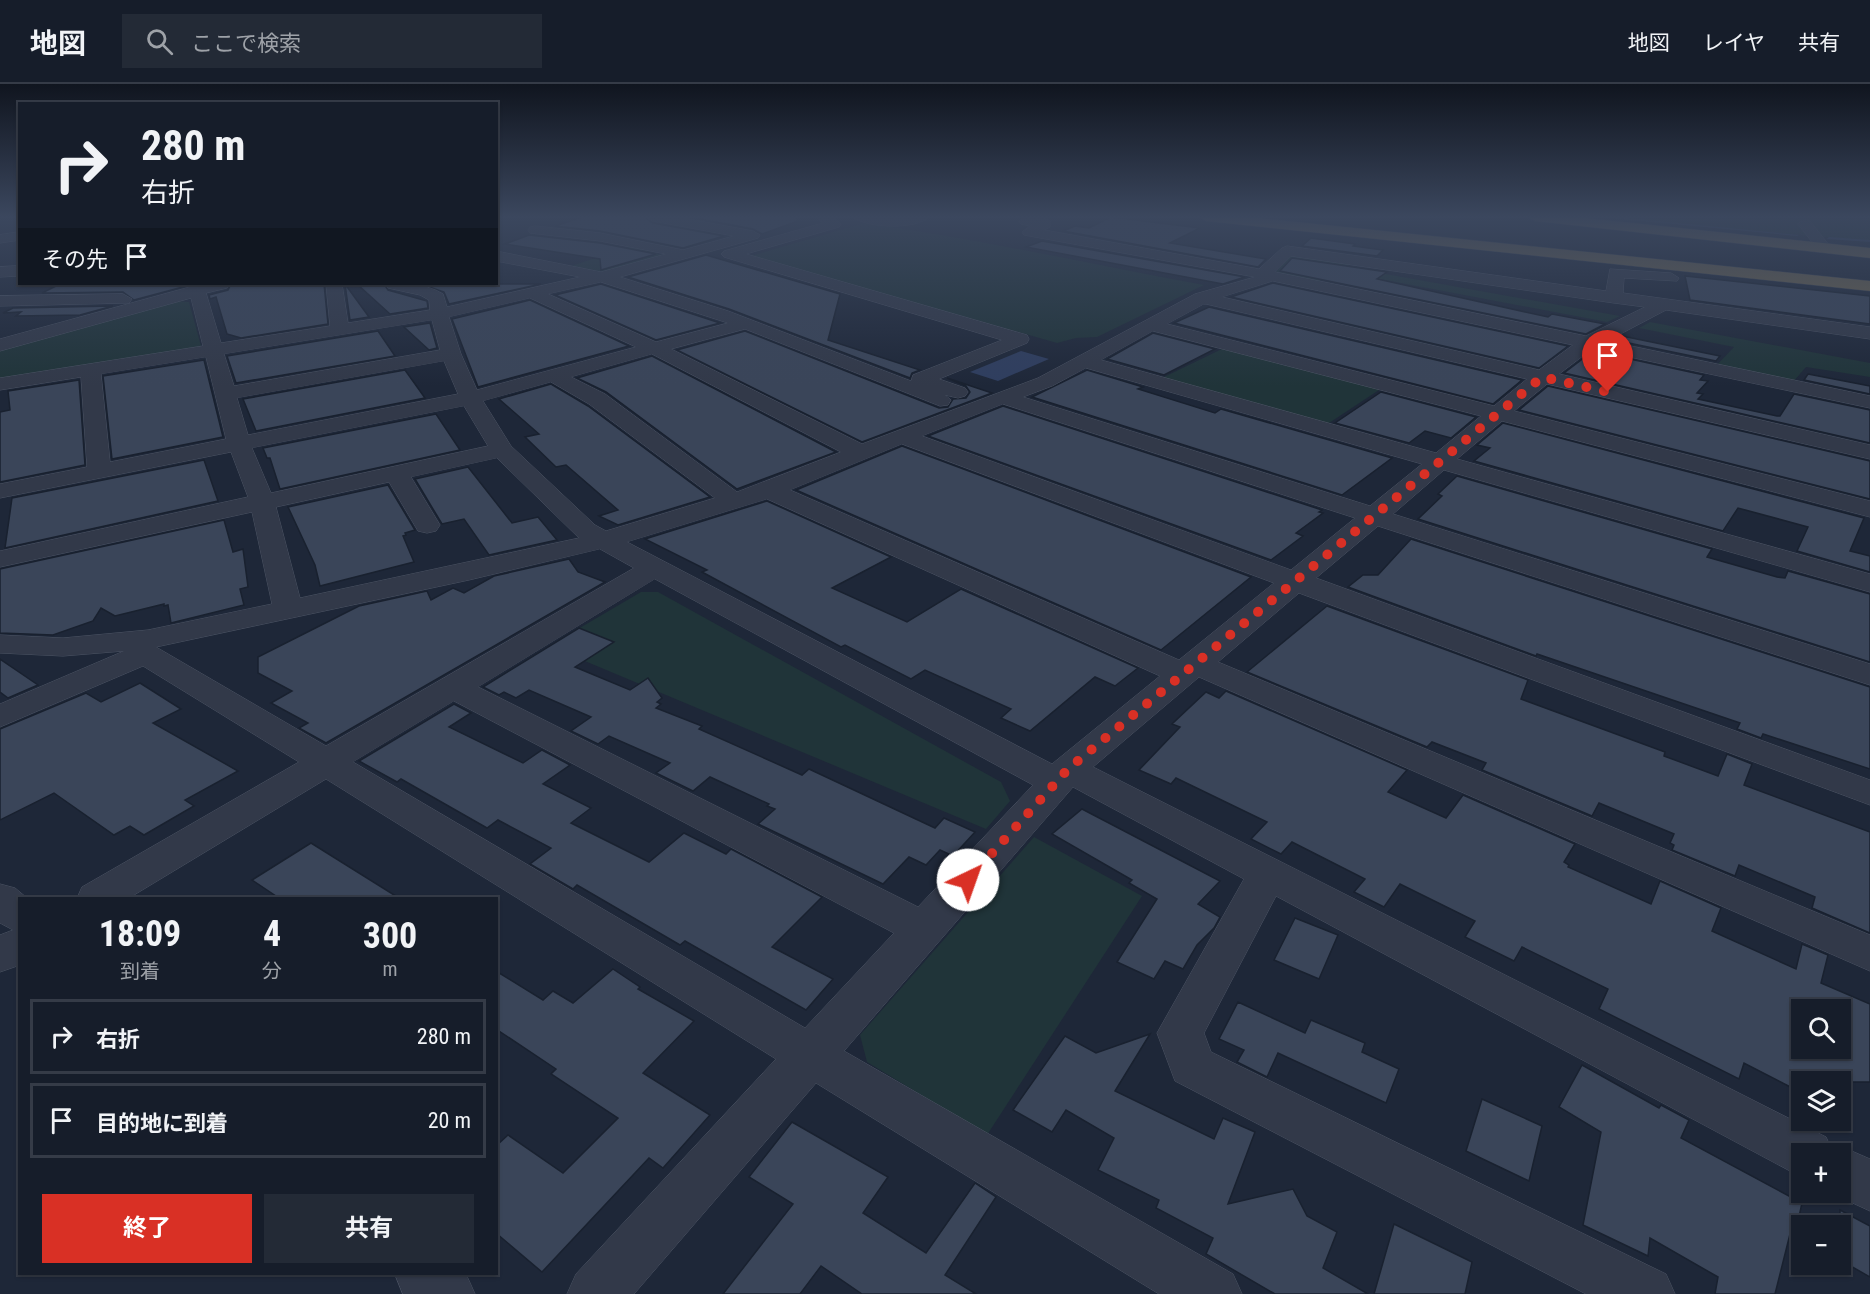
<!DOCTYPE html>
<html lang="ja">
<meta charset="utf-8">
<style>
:root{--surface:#161d2a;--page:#232a36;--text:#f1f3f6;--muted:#9ea2a8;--line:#353b47;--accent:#d93025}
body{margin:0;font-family:"Roboto Condensed","Noto Sans JP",sans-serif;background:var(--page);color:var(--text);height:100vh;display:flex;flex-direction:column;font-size:22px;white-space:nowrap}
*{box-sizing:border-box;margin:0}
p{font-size:20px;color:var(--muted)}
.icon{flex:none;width:33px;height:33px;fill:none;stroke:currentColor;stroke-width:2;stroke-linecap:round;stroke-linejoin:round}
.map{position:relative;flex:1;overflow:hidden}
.drawer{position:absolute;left:18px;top:813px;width:480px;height:378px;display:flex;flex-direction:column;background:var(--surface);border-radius:0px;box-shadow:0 2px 4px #0004,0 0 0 2px var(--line)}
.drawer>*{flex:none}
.banner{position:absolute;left:18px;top:18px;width:480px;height:183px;border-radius:0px;box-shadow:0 2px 4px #0004,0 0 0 2px var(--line);background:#161d2a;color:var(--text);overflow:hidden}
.controls{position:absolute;left:1791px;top:915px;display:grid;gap:12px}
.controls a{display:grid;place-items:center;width:60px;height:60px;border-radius:0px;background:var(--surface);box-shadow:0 2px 4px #0004,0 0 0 2px var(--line);font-size:30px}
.pin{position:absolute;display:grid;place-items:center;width:51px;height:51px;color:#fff;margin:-62px -26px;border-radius:50% 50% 50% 0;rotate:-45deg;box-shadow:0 0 6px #0007}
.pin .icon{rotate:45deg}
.me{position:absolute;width:66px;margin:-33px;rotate:42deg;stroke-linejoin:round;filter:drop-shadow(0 0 4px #0008)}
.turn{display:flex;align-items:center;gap:21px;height:126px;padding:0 24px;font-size:27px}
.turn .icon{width:78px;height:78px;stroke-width:2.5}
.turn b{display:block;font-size:42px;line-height:51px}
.then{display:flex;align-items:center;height:57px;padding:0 24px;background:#0003;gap:12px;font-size:22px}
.eta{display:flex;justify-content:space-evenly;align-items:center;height:102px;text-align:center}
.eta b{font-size:36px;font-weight:700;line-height:42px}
.cta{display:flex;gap:12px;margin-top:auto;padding:12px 24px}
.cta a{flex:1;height:69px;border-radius:0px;background:var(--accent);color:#fff;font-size:24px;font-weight:700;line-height:69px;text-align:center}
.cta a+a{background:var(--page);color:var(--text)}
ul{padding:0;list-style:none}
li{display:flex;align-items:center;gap:18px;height:75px;margin:0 12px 9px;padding:0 12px;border:3px solid var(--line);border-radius:0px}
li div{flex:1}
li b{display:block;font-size:22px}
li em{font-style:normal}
header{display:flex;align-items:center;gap:36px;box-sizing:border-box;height:84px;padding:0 30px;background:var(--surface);border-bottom:2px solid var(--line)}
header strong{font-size:28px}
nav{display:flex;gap:33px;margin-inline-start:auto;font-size:21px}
.search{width:420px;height:54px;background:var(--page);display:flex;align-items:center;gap:15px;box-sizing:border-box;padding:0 21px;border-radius:0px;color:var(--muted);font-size:22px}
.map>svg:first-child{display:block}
.green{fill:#203439}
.water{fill:#2f3e5f}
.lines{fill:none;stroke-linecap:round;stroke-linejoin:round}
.stream{fill:#2f3e5f;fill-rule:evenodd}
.building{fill:#3a4559;stroke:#19212f;stroke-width:1.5;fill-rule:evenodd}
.minor-casing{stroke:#4c5464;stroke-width:1}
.highway-casing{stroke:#394150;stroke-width:1}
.minor{fill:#323949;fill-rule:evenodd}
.highway{fill:#6f654e;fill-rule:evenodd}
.route{stroke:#d93025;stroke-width:10;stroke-dasharray:0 18}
</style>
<header>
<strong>地図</strong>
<div class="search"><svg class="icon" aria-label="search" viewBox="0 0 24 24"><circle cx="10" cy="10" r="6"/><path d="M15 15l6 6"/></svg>ここで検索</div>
<nav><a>地図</a><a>レイヤ</a><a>共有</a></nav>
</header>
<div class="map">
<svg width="1870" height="1210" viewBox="0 0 1870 1210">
<rect width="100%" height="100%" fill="#1e2738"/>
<g class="green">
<polygon points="1598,133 1870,133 1870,157"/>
<path d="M864,139C978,155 1091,180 1204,201L1097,253L1076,254L1057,259L751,172Z"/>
<polygon points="630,163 667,172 602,188 571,182"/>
<polygon points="1291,171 1352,179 1347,183 1620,232 1607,238 1338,187 1318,198 1274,190"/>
<polygon points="176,217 189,218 201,262 188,268 0,296 0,266"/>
<polygon points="1650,238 1870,279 1870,293 1806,283 1793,298 1715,283 1734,263 1639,244"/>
<polygon points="1224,264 1382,304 1326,341 1162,294"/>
<polygon points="641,508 658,508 1001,698 1010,717 986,745 549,562"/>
<polygon points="1034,753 1142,812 987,1051 867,978 860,951"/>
</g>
<polygon class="water" points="1021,267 1049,275 998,297 970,288"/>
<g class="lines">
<g class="stream">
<polygon points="1599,133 1617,133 1799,151 1797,152"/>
<polygon points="1829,153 1870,156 1870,158 1827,155"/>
</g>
</g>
<g class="building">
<polygon points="582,133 644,133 653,139 724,152 683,164 600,147 555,142"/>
<polygon points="690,133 797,133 798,137 762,150 753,145"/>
<polygon points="1111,133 1200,144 1170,159 1266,175 1258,183 1063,147 1075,142 1089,144"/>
<polygon points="529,151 600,159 656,170 601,186 600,175 505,160"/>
<polygon points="1311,154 1355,160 1353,162 1383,166 1377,172 1302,162"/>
<polygon points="1042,157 1245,193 1223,200 1026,163"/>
<polygon points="706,171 840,210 828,256 920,286 912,289 910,294 729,225 628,193"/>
<polygon points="1292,174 1387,188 1377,195 1548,233 1552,230 1605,240 1586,250 1280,187"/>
<polygon points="1685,192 1870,212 1870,240 1690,216"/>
<polygon points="1273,199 1568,262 1539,284 1231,213"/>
<polygon points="60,200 194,200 134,216 123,208 42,209"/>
<polygon points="231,200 324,200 328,240 241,254 227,250 216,213 210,215 209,211 228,206"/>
<polygon points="345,200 369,233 350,236"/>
<polygon points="357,200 384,200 388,206 427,217 428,224 390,230"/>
<polygon points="421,200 541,200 449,220 444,208"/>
<polygon points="601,200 720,239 656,256 555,211"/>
<polygon points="530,216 629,262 478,303 452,235"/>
<polygon points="113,222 80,231 16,232 21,228 3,229 13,224"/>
<polygon points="1209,223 1522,296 1493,320 1174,239"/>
<polygon points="430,239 437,264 429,266 404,243"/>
<polygon points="378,247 395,272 236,299 227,272"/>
<polygon points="745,247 939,324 948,323 953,315 966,314 970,308 966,302 947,294 992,309 862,358 677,266"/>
<polygon points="1153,249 1215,265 1164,291 1107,275"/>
<polygon points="1622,252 1720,272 1716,277 1614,256"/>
<polygon points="1593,267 1704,291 1700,296 1708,297 1697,309 1703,310 1698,315 1777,332 1780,332 1794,310 1870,326 1870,359 1564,289"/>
<polygon points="652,272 836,368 737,405 606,308 577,294"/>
<polygon points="204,276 223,353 112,375 103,292"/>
<polygon points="405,286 425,314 256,347 243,315"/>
<polygon points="1087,286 1143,303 1138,305 1215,329 1221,325 1392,374 1342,411 1032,313"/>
<polygon points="1808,290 1870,302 1870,310 1804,296"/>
<polygon points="79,296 85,381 0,398 0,328 10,326 8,307"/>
<polygon points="551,300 588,322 710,413 618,441 599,432 618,426 566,381 556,383 525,353 539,350 499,315"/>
<polygon points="1548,302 1870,377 1870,415 1519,326"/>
<polygon points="1381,308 1476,333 1451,354 1425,347 1409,359 1335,339"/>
<polygon points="1003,322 1322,426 1319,428 1323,429 1296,449 1303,452 1271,476 928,352"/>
<polygon points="436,330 460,366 280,405 270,374 267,374 263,364"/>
<polygon points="1503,339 1864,434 1850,467 1870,472 1870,488 1797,467 1808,443 1738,424 1723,447 1474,377 1490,364 1477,361"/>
<polygon points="902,362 1251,493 1161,566 796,406"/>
<polygon points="204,376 218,417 5,464 12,414"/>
<polygon points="468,383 512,439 538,433 557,456 489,471 464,435 442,440 415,395"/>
<polygon points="1457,392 1712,465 1707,473 1777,493 1785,494 1788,487 1870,510 1870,578 1418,435 1442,412 1438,410"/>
<polygon points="388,401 415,446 405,449 406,451 403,452 414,478 320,502 315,481 288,423"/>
<polygon points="767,417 891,473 832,504 907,538 961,505 1138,584 1115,602 1095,593 1030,647 1001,634 1011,625 925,586 911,595 845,561 841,563 702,488 707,486 645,455"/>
<polygon points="224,436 233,468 243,465 248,503 240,505 244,521 171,539 168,521 164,522 164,520 115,532 101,524 93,537 53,551 0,549 0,485"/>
<polygon points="1411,455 1870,603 1870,685 1763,650 1761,654 1737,645 1740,639 1537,570 1536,572 1348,503 1363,491 1378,491"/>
<polygon points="569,475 578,488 605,498 326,659 299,644 308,639 271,619 292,607 258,589 258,573 359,522 427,507 431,516 453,504 464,509 494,492"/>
<polygon points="1327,522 1528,596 1521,615 1665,668 1664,672 1718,692 1727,670 1752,680 1744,701 1870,748 1870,849 1812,824 1815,813 1739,781 1735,792 1672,766 1674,761 1670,759 1674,750 1599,719 1592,732 1482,686 1486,679 1432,658 1427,663 1247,588"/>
<polygon points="579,544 614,558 575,583 630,606 648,594 662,614 657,618 661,620 656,624 702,642 699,645 802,691 809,685 935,744 944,734 975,748 953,772 940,766 926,781 909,773 883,800 758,740 775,725 767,722 769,720 710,693 693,707 656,689 670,679 609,652 598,660 571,647 591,633 529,606 516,614 504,608 499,611 483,603"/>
<polygon points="0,575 38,601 8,614 0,608"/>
<polygon points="140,599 181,625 153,639 238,687 185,716 194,722 144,751 130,742 114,751 54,709 0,736 0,645 86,609 101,618"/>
<path d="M1226,607L1407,686L1388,708L1446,734L1463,711L1575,760L1564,778L1569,781L1568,783L1651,820L1660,797L1721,824L1712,847L1796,885L1802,860L1828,871L1821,899L1870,920V998H1802V1009L1744,979L1739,995L1599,925L1608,905L1522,863L1514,877L1465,853L1475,837L1400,800L1384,823L1354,808L1365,795L1292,758L1281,770L1251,755L1267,738L1176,694L1171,700L1139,686L1180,643L1172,640L1206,608L1219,614ZM1802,926H1840V964H1802Z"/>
<polygon points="454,620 471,629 449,643 523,679 542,666 570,681 543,700 591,724 571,739 649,778 684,749 726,770 731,765 822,813 772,863 833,895 806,926 685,857 680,861 577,801 573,805 530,780 551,764 498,736 487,744 401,695 397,698 359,677"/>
<polygon points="1082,725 1220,797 1198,820 1220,833 1214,844 1197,861 1183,885 1165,877 1154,895 1117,878 1157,815 1129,799 1132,796 1052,750"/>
<polygon points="311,759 399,814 279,814 252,796"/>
<polygon points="1295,834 1338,851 1319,895 1274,876"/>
<polygon points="613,885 640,903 638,905 694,937 643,989 710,1031 663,1084 649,1074 542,1188 496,1149 496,1062 508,1051 563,1089 618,1034 551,990 556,985 496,945 496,887 543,916 553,907 573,919"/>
<polygon points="1238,918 1305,949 1311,936 1365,959 1362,968 1399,985 1386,1019 1278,969 1267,993 1237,978 1244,966 1219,955"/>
<polygon points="1150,950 1115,1007 1214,1055 1223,1034 1255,1048 1228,1120 1293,1105 1307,1132 1337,1148 1323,1184 1368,1210 1275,1210 1206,1170 1213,1154 1156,1124 1159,1116 1098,1086 1114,1054 1066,1026 1052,1048 1013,1026 1065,952 1096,969"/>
<polygon points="1582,981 1659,1024 1661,1021 1689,1036 1681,1054 1802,1119 1797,1142 1792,1142 1775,1210 1715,1210 1718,1193 1650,1154 1648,1172 1583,1141 1601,1048 1559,1023"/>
<polygon points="1482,1015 1542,1042 1529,1097 1466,1067"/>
<polygon points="792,1038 888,1093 863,1129 926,1169 975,1099 996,1113 945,1191 976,1210 862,1210 821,1182 800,1210 723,1210 793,1120 749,1093"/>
<polygon points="1840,1126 1870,1142 1870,1193 1840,1176"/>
<polygon points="1394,1140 1472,1178 1465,1210 1374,1210"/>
</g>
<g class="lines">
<defs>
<g id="minor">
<path d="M646,133H677L753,147L760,151L758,154L620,193L728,227L911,297L913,291L1002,256L724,173L721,170L724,167L823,139L816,133H833L841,140L839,143L746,170L1027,251L1029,255L1027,259L939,295L965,304L968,308L965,312L958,314L945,311L951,316L948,321L940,322L745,245L671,265L862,360L1038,294L1195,210L1255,193L1024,151L1022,148L1030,142L1021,140L1019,137L1023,133H1040L1050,137V143L1044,146L1259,185L1282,164L1287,162L1606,207L1610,185L1671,189L1679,194L1677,197L1624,194L1623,209L1870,243V255L1666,226L1607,257L1870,312V324L1592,265L1559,290L1870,361V375L1547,300L1514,327L1870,417V433L1502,337L1457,375L1870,490V508L1444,386L1393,430L1870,580V601L1378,442L1316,494L1870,696V721L1299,509L1218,578L1870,851V887L1199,593L1093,683L1826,1053L1832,1066L1840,1062L1870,1075V1127L1829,1108H1840V1070H1802V1091L1790,1087L1276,812L1204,949L1211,968L1666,1190L1675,1210H1586L1175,997L1157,949L1244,795L1073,703L844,967L1233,1190L1242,1210H1159L816,999L634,1210H567L576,1190L776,975L326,695L129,814H77L82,803L299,678L143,582L0,643V620L124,567L63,572L0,569V551L63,554L148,546L272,520L252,428L0,483V467L248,413L231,368L0,414V400L87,383L81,293L0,306V294L203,262L191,214L0,267V255L197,201L229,200L227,204L206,209L221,259L330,242L326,200H342L348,239L430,226L429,216L420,211L388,204L386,200C407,200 425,199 443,210L447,223L580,193L496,177V167L601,188L666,170L600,157L530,149L528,146L530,143L535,142L600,149L683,166L734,152L653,137ZM1291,172L1614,219L1645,223L1586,252L1275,188ZM1273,197L1573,261L1539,286L1222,213ZM601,198L728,239L656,258L548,210ZM530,214L636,263L477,306L461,270L449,233ZM1204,220H1206L1527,295L1494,322L1167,240ZM432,236L440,266L234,302L224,270ZM1153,247L1481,332L1436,369L1101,276ZM652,270L841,368L737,408L605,310L571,293ZM206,273L226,355L110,378L101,290ZM444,277L458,310L248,351L237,314ZM1086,284L1422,380L1370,422L1023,313L1052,302ZM551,298L589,320L715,414L606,447L595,441L511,362L483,317ZM1003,320L1355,434L1291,486L922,352ZM464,322L488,362L271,409L252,364ZM902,360L1274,499L1179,576L790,406ZM497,374L579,454L300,514L276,423L389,398L418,447L427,449L436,447L440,441L411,393ZM767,415L1160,592L1052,680L627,458ZM600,465L634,484L326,662L156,563L469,496ZM655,495L1033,701L918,823L478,603ZM454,617L894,849L805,944L353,678Z"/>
<path d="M853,133H929C916,146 866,144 853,133Z"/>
<polygon points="1805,136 1810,137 1829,161 1832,164 1829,167 1819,167 1798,140"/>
<polygon points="20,148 20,156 0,159 0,151"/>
<polygon points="20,182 20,192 0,193 0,183"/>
<polygon points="123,210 132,215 129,219 0,222 0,212"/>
<polygon points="0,800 15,804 27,814 20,814 20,881 0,888 0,851 13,846 0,839"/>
<polygon points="395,1190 466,1190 475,1210 403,1210"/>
</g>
<g id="highway">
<polygon points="1199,133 1247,133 1870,197 1870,207 1206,137"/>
<polygon points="1528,133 1575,133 1870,164 1870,174 1535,137"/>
</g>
</defs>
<use href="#minor" class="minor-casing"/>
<use href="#highway" class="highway-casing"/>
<use href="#minor" class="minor"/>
<use href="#highway" class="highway"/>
</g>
<linearGradient id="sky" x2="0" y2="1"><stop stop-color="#10151f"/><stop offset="0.44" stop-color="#3b475e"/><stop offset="1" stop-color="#3b475e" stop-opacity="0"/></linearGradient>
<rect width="1870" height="302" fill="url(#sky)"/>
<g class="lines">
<polyline class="route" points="968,796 1068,685 1542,293 1608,308"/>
</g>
</svg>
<div class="controls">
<a><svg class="icon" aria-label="search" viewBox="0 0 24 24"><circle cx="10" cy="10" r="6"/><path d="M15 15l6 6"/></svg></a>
<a><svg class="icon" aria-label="layers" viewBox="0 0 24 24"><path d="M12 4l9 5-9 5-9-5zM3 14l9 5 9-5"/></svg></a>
<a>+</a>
<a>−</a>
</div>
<div class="pin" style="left:1608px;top:308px;background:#d93025"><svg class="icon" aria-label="arrive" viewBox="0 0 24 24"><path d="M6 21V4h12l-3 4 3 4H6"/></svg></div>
<svg class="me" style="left:968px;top:796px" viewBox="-20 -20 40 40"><circle r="19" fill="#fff"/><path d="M0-13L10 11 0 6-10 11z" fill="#d93025"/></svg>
<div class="banner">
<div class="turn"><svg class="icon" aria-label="right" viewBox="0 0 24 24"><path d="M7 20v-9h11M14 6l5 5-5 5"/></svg><div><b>280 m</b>右折</div></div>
<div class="then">その先<svg class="icon" aria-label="arrive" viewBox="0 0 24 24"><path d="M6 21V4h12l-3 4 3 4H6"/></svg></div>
</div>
<section class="drawer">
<div class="eta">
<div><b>18:09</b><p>到着</p></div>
<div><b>4</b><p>分</p></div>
<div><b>300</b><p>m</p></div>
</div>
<ul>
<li><svg class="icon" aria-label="right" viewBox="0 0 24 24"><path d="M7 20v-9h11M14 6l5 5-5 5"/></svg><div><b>右折</b></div><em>280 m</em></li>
<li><svg class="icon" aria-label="arrive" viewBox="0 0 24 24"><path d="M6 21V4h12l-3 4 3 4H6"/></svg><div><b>目的地に到着</b></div><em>20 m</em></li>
</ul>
<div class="cta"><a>終了</a><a>共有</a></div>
</section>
</div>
